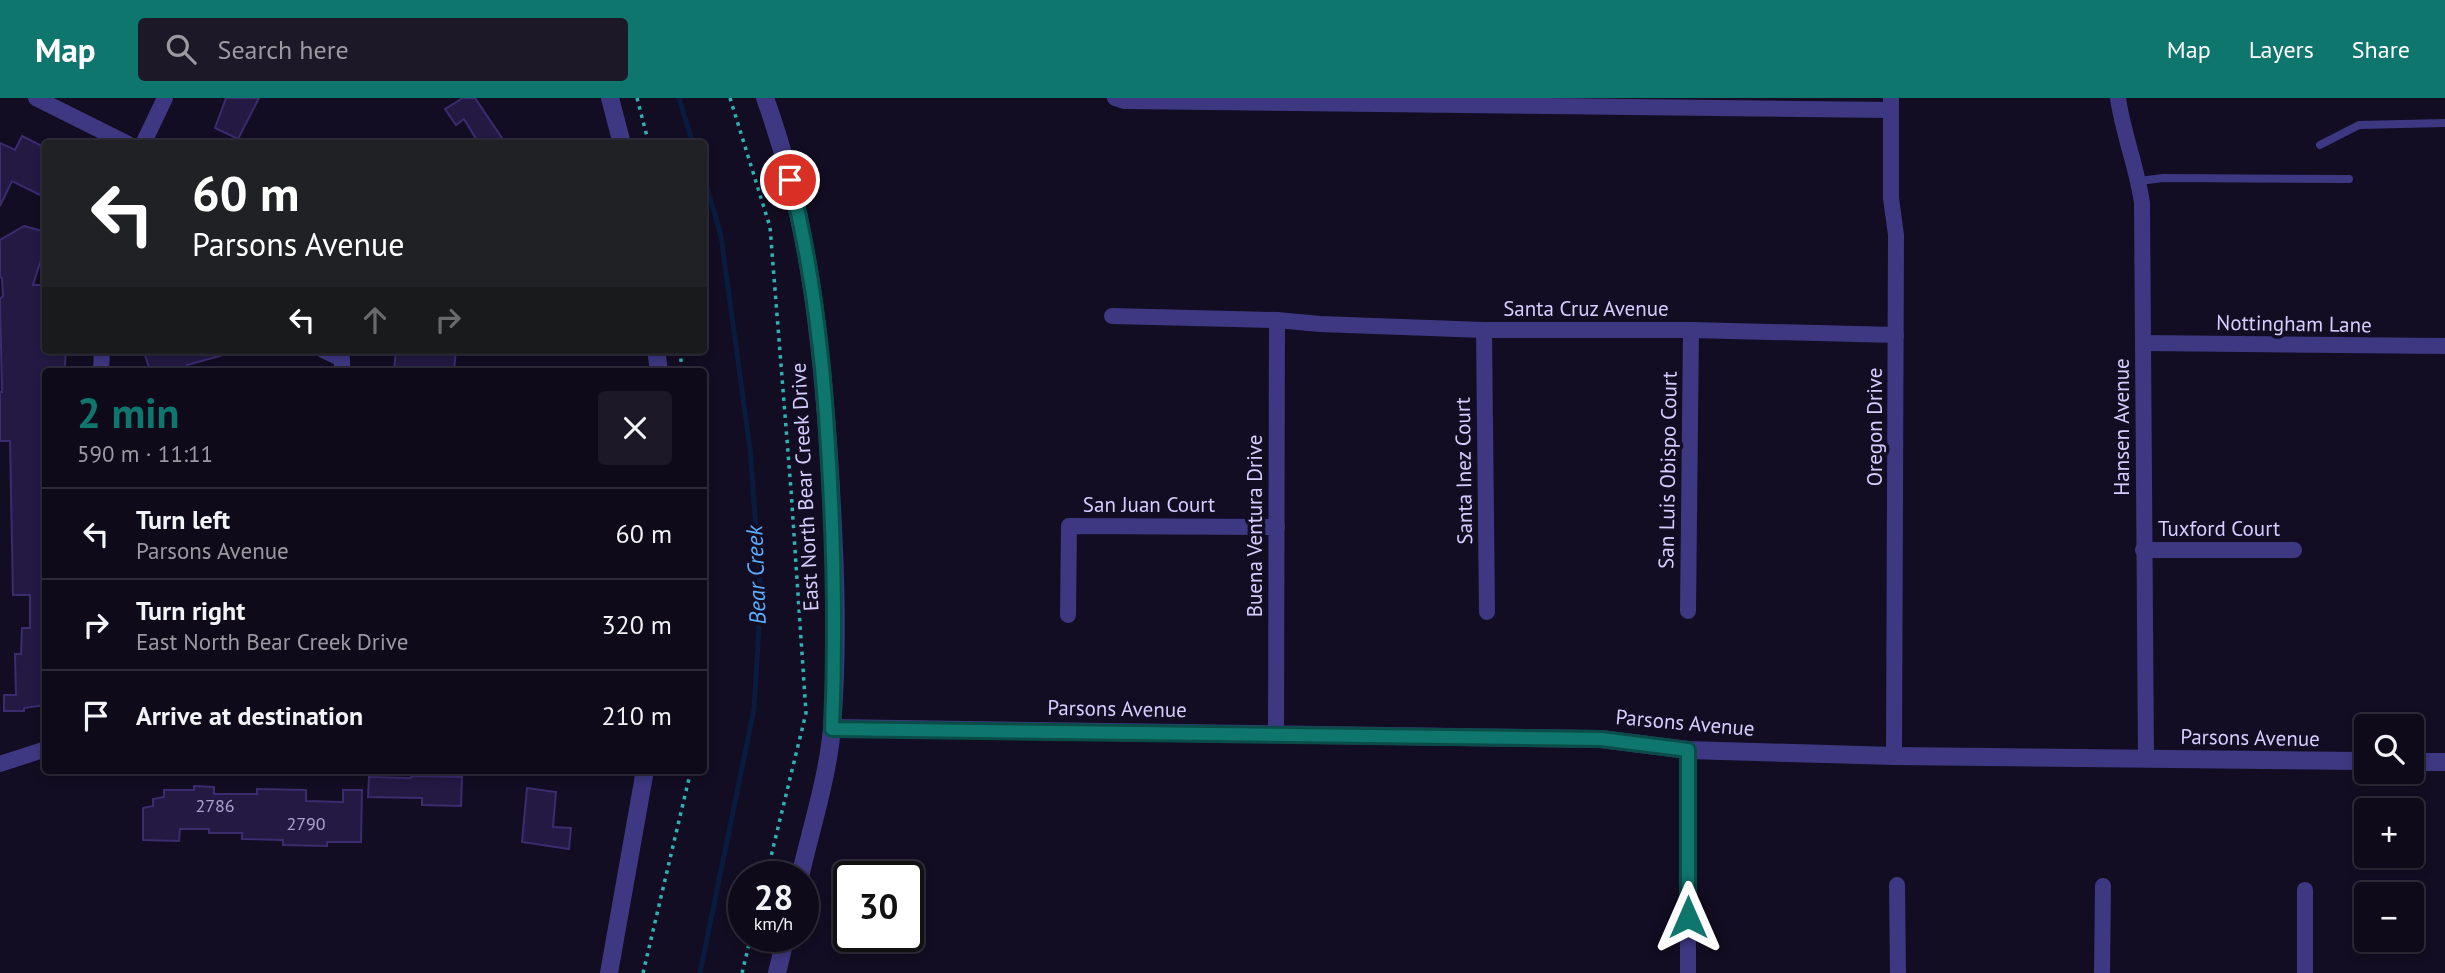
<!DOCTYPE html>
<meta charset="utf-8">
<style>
:root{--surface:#0e0a1a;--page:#1c1827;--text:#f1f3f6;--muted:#9b9aa2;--line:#2e2b39;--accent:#0f766e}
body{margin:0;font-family:"PT Sans",sans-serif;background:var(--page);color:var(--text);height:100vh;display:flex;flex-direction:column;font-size:26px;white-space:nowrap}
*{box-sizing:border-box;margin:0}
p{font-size:23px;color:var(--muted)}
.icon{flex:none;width:38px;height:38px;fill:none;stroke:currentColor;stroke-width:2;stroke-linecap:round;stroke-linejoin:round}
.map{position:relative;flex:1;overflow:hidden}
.drawer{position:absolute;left:42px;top:270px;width:665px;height:406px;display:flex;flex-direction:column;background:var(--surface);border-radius:7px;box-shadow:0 4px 10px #0003,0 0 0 2px var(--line)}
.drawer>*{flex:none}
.hud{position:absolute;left:42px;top:42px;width:665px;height:214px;border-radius:7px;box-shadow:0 4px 10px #0003,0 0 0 2px var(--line);background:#202124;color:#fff;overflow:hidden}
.controls{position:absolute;left:2354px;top:616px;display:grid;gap:14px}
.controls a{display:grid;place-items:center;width:70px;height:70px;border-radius:7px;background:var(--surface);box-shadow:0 4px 10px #0003,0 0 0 2px var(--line);font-size:35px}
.speed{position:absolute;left:728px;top:763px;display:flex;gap:14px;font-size:35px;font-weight:700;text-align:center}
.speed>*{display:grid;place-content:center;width:91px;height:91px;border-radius:50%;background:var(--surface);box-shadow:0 4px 10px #0003,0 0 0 2px var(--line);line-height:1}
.speed small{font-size:18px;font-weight:400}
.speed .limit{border:4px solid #111;border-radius:10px;background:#fff;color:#111}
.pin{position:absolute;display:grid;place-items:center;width:60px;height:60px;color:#fff;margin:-30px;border:4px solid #fff;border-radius:50%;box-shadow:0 2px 7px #0007}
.me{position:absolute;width:77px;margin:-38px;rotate:0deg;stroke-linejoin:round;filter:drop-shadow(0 0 5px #0008)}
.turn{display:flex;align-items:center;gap:24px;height:147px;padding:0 35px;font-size:32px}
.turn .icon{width:91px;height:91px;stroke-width:2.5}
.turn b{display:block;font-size:49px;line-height:60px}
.lanes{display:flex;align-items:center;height:66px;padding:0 35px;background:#0003;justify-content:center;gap:35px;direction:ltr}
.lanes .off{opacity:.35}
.round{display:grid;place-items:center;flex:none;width:74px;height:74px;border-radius:7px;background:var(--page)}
.headline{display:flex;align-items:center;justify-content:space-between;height:119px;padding:0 35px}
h1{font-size:42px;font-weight:700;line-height:52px;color:var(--accent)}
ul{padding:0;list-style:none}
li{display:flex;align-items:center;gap:21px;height:91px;padding:0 35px;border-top:2px solid var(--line)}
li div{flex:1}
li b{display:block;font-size:26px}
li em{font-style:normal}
header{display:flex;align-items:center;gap:42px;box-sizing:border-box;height:98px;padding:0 35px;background:var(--accent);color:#fff}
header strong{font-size:33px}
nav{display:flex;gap:38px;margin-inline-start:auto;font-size:24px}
.search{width:490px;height:63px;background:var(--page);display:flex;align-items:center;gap:18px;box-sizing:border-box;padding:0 24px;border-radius:7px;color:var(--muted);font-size:26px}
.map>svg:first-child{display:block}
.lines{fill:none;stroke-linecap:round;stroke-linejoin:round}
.stream{stroke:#091b3f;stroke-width:5}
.building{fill:#231943;stroke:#3b2b6f;stroke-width:2}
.path{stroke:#2db4b1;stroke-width:3.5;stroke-dasharray:3.5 5;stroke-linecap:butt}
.service{stroke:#3d3881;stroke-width:8}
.minor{stroke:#3d3881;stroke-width:16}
.tertiary{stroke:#3d3881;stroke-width:18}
.route-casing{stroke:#0a4d48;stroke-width:18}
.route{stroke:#0f766e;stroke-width:12}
.labels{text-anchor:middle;stroke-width:7;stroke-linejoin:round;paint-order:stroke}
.number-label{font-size:18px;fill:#a9a1d0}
.street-label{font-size:21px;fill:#d6ceff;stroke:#120d22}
.water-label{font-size:23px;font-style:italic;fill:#5caeff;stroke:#120d22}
</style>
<header>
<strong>Map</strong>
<div class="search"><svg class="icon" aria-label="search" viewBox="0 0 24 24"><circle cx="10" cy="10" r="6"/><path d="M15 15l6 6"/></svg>Search here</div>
<nav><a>Map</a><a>Layers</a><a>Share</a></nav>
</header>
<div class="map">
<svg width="2445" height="875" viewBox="0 0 2445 875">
<rect width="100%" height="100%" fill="#120d22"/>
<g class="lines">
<g class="stream">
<polyline points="679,0 693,46"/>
<polyline points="700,875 754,611 761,497 750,351 721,138 704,79"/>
</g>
</g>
<g class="building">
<polygon points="226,0 259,0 238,41 215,30"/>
<polygon points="463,0 475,0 506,46 479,46 464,21 456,27 445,11"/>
<polygon points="22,38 46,50 46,100 12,83 0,108 0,45 15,52"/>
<polygon points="24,128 46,134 46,156 43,155 33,187 44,187 46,252 66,252 65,266 64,270 55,269 55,273 46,273 46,447 43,447 43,474 46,474 46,607 24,610 24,613 4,613 4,597 16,597 15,556 21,556 22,530 30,530 30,497 13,497 10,343 0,343 0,294 2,294 0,201 3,198 2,180 0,179 0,142"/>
<polygon points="165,252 227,252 227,256 187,267 188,270 185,273 150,273 145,257"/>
<polygon points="396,252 456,252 454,273 394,272"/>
<polygon points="411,678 462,679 461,708 422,707 422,700 368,699 369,679 411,680"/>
<polygon points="194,688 214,689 214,696 257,696 257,691 306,692 306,703 343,704 343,692 362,692 361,744 327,744 327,748 283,747 283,742 242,741 242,735 209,735 209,731 180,731 179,743 143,742 143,710 153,708 153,701 164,699 164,692 194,692"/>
<polygon points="527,690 556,694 553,729 571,730 569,751 522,744"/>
</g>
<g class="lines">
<g class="path">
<polyline points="637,0 649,46"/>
<polyline points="730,0 770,129 791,392 806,615 766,779"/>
<polyline points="680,252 682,273"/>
<polyline points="643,875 691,672"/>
<polyline points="742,875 751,838"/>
</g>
<g class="service">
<polyline points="2320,47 2359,27 2445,25"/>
<polyline points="2139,83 2163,80 2349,81"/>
</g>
<g class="minor">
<polyline points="36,0 128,46"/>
<polyline points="1115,0 1124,3 1891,12"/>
<polyline points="1891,0 1891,100 1896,137 1894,658"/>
<path d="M2118,0C2123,36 2137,69 2142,105L2146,661"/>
<polyline points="143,46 165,0"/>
<polyline points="1112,218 1277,222 1320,226 1484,232 1691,232 1896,237"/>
<polyline points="1484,232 1487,514"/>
<polyline points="2143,245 2445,248"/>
<polyline points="323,252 342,261 342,273"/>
<polyline points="101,273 102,252"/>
<polyline points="2143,452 2294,452"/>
<polyline points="1688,513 1691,232"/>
<polyline points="1068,517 1069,428 1277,429"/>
<polyline points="1276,635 1277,222"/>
<polyline points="1688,652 1688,875"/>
<polyline points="0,666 46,651"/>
<polyline points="1897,787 1898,875"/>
<polyline points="2102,875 2103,788"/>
<polyline points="2305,875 2305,792"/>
</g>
<g class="tertiary">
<polyline points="610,0 622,46"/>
<path d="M765,0C809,121 822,247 830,374C835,459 839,544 832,629C828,679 811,730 800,779"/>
<polyline points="656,252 659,273"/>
<polyline points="832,630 1601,641 1688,652 1894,658 2366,663"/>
<polyline points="2412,664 2445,664"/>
<polyline points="609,875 645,672"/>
<polyline points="777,875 786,838"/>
</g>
</g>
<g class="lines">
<defs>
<path id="route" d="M790,82C813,170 823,259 828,349C834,443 836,537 832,631L1601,641L1688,652V819"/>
</defs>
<use href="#route" class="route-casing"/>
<use href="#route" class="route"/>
</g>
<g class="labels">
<g class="number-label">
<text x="215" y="714">2786</text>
<text x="306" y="732">2790</text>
</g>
<g class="street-label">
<text x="1586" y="218">Santa Cruz Avenue</text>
<text transform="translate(2294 226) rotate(1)" y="7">Nottingham Lane</text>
<text transform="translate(1875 329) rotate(-90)" y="7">Oregon Drive</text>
<text transform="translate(2122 329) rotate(-90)" y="7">Hansen Avenue</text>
<text transform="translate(1668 372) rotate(-89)" y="7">San Luis Obispo Court</text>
<text transform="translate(1464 373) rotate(-91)" y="7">Santa Inez Court</text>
<text transform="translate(805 389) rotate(-93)" y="7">East North Bear Creek Drive</text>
<text x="1149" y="414">San Juan Court</text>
<text transform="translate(1255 428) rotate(-90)" y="7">Buena Ventura Drive</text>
<text x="2219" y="438">Tuxford Court</text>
<text transform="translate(1117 611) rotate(1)" y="7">Parsons Avenue</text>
<text transform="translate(1685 625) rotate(5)" y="7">Parsons Avenue</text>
<text transform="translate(2250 640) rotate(1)" y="7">Parsons Avenue</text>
</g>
<g class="water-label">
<text transform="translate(756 477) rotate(-92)" y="8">Bear Creek</text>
</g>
</g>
</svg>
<div class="controls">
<a><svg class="icon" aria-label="search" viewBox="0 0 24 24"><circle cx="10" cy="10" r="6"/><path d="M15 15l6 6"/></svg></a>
<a>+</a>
<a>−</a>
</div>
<div class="speed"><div>28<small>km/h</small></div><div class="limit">30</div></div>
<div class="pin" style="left:790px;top:82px;background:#d93025"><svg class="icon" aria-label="arrive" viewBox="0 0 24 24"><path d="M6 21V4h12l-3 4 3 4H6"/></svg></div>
<svg class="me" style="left:1688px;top:819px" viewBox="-20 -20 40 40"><path d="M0-17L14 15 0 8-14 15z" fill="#0f766e" stroke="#fff" stroke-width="4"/></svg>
<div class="hud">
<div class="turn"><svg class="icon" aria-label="left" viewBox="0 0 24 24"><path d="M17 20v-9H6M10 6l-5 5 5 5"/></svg><div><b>60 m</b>Parsons Avenue</div></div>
<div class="lanes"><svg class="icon" aria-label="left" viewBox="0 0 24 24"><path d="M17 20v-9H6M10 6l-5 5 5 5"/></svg><svg class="icon off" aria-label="ahead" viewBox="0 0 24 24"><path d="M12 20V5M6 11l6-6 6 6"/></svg><svg class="icon off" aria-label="right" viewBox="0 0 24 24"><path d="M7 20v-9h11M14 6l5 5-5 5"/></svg></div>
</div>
<section class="drawer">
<div class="headline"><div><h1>2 min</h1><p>590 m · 11:11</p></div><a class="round"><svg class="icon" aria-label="close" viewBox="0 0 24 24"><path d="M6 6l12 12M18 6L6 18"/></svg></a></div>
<ul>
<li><svg class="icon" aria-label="left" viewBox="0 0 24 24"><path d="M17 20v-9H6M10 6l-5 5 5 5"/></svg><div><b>Turn left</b><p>Parsons Avenue</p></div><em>60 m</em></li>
<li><svg class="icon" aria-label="right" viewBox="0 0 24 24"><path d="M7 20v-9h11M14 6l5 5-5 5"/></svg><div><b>Turn right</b><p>East North Bear Creek Drive</p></div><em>320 m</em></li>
<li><svg class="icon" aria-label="arrive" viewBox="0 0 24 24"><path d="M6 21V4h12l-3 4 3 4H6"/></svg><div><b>Arrive at destination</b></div><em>210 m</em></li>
</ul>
</section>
</div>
